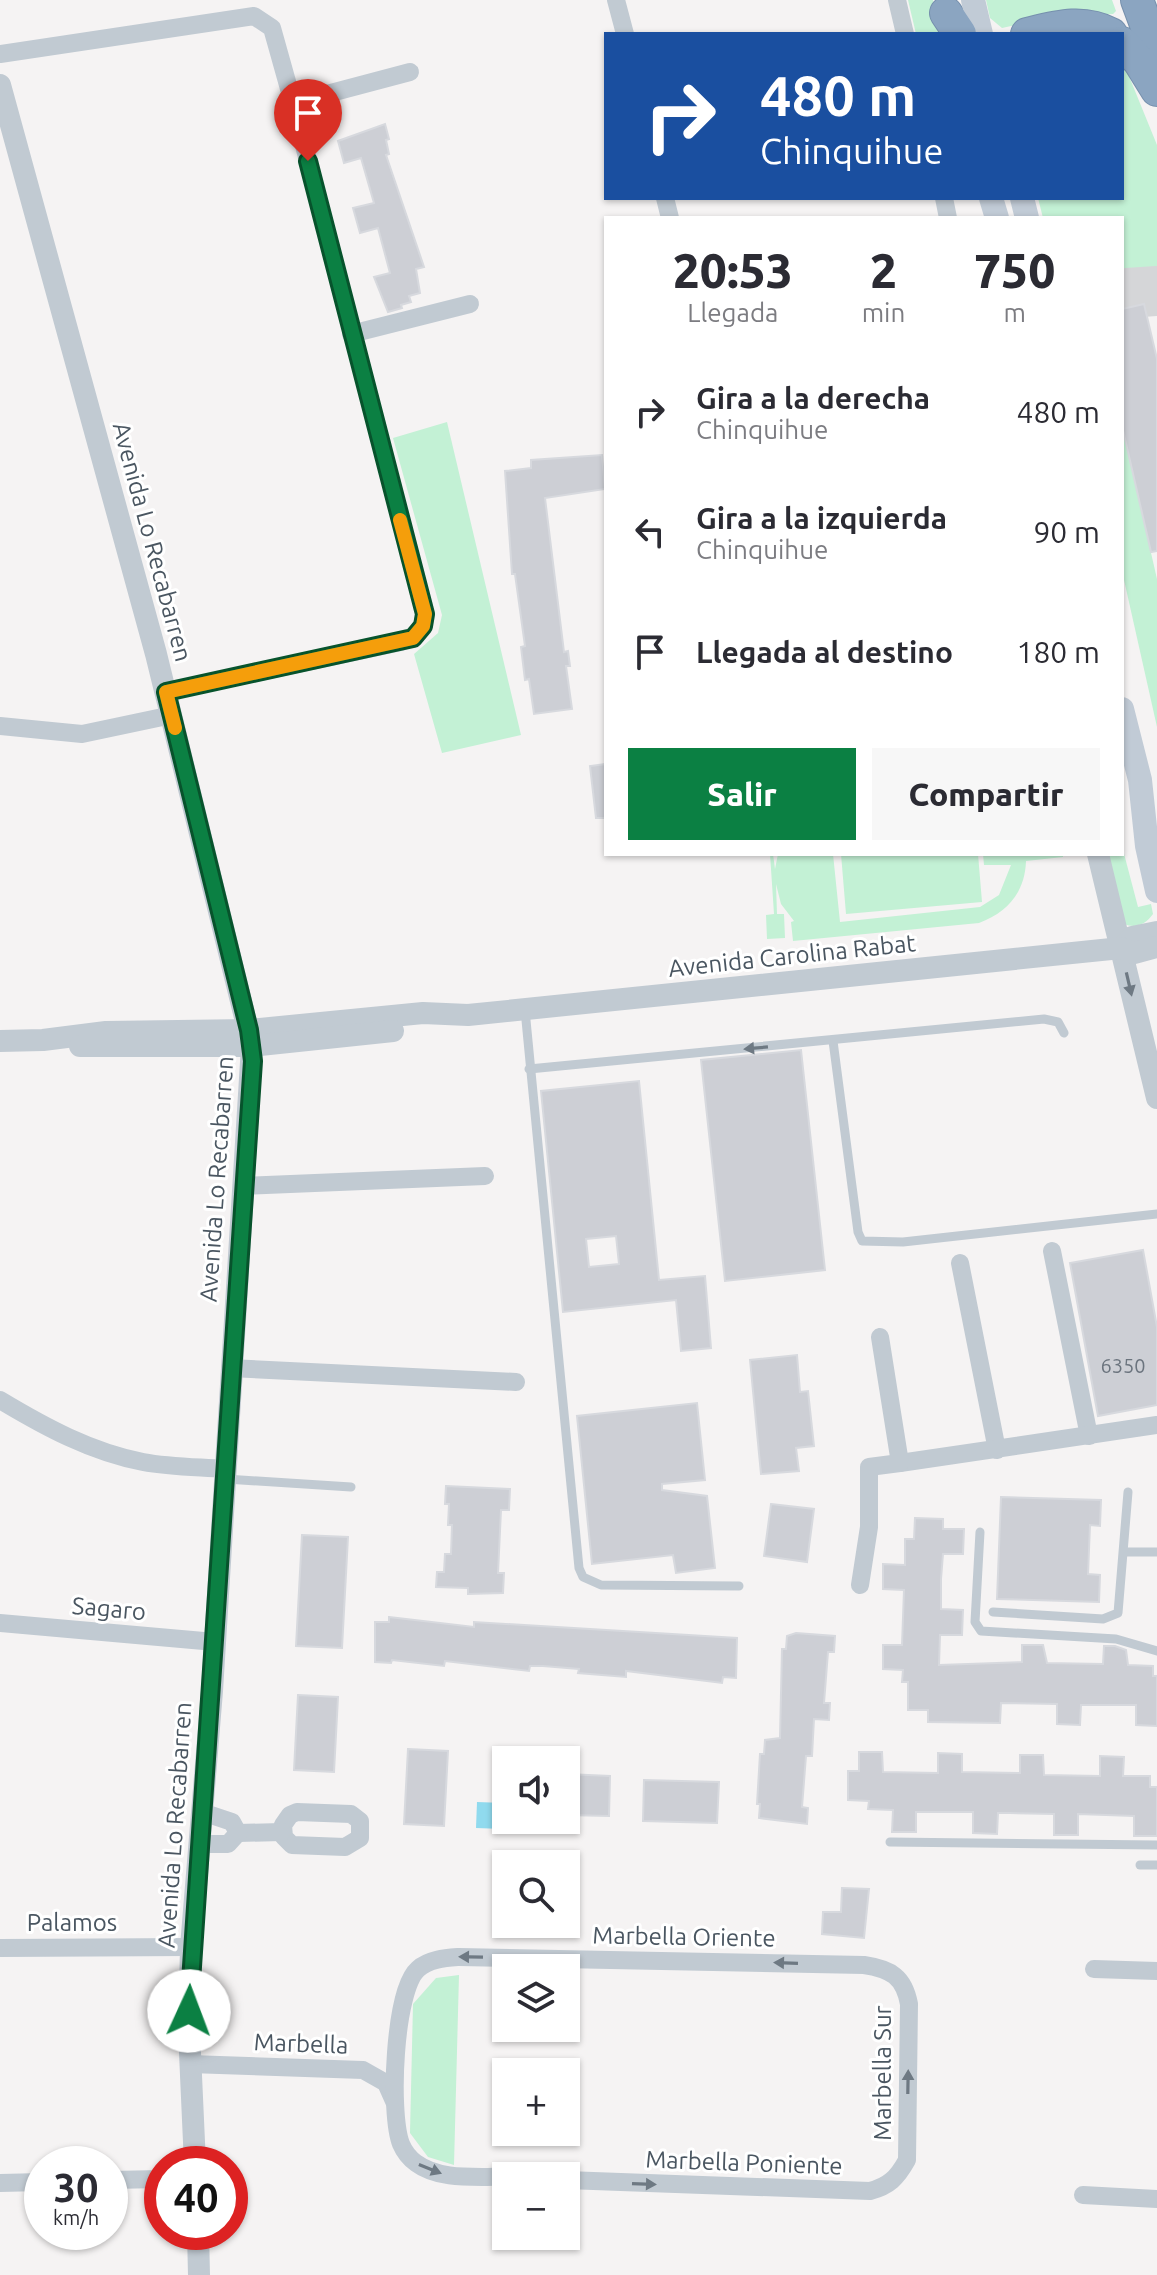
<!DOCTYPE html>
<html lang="es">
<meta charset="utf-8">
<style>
:root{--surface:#fff;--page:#f7f7f7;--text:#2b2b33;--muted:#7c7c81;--accent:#0b8043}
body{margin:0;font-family:Ubuntu,sans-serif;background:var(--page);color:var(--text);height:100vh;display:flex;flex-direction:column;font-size:30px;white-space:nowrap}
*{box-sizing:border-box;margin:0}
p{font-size:26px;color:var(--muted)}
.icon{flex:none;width:44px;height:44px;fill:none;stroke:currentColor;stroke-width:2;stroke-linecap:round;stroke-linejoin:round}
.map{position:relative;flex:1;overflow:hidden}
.panel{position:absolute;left:604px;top:216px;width:520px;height:640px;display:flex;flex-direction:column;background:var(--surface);border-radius:0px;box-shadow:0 2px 6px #0004}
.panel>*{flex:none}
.top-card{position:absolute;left:604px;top:32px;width:520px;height:168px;border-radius:0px;box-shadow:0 2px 6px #0004;background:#1a4fa0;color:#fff;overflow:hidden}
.tools{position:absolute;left:492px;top:1746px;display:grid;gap:16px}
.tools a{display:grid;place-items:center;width:88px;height:88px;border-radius:0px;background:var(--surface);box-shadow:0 2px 6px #0004;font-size:40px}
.speed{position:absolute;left:24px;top:2146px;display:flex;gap:16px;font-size:40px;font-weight:700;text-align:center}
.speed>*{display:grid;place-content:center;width:104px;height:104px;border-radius:50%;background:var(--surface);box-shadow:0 2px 6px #0004;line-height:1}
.speed small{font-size:20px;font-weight:400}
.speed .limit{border:12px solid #d22;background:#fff;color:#111}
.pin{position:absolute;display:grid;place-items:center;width:68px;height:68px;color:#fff;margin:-82px -34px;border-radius:50% 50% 50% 0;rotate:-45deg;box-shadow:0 0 8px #0007}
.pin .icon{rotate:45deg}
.me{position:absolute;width:88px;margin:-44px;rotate:2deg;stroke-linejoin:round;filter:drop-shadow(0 0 6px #0008)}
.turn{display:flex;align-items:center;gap:28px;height:168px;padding:0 24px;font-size:36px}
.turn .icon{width:104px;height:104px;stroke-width:2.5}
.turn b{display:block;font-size:56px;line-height:68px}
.eta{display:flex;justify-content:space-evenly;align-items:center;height:136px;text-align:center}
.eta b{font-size:48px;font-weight:800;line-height:56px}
.action{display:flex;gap:16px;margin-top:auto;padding:16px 24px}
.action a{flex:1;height:92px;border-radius:0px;background:var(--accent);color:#fff;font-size:32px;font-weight:800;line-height:92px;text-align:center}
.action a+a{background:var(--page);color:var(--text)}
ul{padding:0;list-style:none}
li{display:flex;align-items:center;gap:24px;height:120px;padding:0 24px}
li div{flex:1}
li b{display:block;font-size:30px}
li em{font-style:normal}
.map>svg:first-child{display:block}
.green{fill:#c3f1d5}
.water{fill:#90daee}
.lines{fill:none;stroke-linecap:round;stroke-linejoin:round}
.taxiway{stroke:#d5d6d8;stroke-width:50}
.building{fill:#cdcfd5;stroke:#d7d9de;stroke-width:2;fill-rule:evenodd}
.motorway-casing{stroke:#7690ad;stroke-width:34}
.service{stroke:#c1cad2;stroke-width:9}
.minor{stroke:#c1cad2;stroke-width:18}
.tertiary{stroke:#c1cad2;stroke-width:22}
.secondary{stroke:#c1cbd6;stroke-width:24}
.motorway{stroke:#8ba5c1;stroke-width:32}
.oneway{fill:#6e7983}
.route-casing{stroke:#07532c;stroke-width:20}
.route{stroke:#0b8043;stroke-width:14}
.slow{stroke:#f59e0b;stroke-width:14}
.labels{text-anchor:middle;stroke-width:6;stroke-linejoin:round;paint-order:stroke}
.number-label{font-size:20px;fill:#6b747e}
.street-label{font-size:24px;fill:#4a5661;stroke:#fff}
</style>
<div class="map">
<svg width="1157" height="2275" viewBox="0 0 1157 2275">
<rect width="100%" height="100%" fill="#f5f3f3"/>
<g class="green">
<polygon points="908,0 933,0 941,34 916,34"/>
<polygon points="986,0 1112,0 1116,11 1113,14 1053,17 1002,28 990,18"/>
<polygon points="1122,59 1157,145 1157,284 1122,290 1122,218 1043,218 1038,198 1122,198"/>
<polygon points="447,422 521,735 442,753 414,654 438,633 442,615 393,438"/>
<polygon points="1122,426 1157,579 1157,727 1122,571"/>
<path d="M1122,846L1138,907L1151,904L1153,914C1146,924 1136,929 1124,924L1108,854H1122Z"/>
<path d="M770,854H773L775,869L778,854H833L840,922L980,907L999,895L1011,865H984L983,854H1063V857L1026,861C1025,892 1008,912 979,923L793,941L791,922L794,921L781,904L776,884L777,914H784L785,938L767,939L766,915L774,914Z"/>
<polygon points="841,854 978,854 982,902 846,914"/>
<polygon points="459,1975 454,2165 428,2157 410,2133 413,2004 436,1978"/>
</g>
<polygon class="water" points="477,1802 504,1803 503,1829 476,1828"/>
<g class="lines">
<polyline class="taxiway" points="1127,293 1157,291"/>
</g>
<g class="building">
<polygon points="385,124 389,139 386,140 389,154 386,155 424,267 416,269 420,293 409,296 411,302 401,305 402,308 388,312 374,277 390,273 378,228 360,233 353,208 374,203 361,158 344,163 338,141"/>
<polygon points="1144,304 1157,359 1157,551 1151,552 1122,426 1122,309"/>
<polygon points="602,455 605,489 545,498 564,652 568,651 570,666 566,666 572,709 534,714 529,679 525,680 521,647 525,646 515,574 512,574 505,471 531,468 531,460"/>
<polygon points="606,764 606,818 596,818 590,766"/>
<polygon points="801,1050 825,1270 725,1281 701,1060"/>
<path d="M639,1081L659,1280L705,1276L711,1348L681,1351L676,1300L563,1312L541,1091ZM616,1236L619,1264L589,1267L586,1239Z"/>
<polygon points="1143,1250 1157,1327 1157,1405 1098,1416 1070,1263"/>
<polygon points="797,1355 800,1392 808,1391 814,1446 796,1448 799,1471 761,1474 750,1360"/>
<polygon points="697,1403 705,1480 662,1484 662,1490 707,1496 715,1568 676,1573 673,1555 592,1564 577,1416"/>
<polygon points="446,1486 510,1489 509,1510 501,1510 498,1573 504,1573 503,1593 468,1594 468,1588 436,1587 437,1572 444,1572 445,1554 451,1554 452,1525 448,1525 449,1504 445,1504"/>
<polygon points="1001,1497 1101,1500 1100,1526 1090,1525 1088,1574 1100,1575 1099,1602 997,1599"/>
<polygon points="771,1504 814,1509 807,1562 764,1556"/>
<polygon points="915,1518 943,1519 943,1529 964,1529 963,1554 943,1554 941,1579 941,1609 963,1610 962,1635 940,1635 939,1665 1022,1662 1022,1645 1043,1645 1047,1663 1103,1664 1104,1646 1115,1646 1126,1650 1128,1665 1153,1666 1153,1676 1157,1676 1157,1726 1136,1725 1136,1705 1081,1705 1080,1725 1057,1724 1057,1704 1001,1703 1000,1723 928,1722 928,1710 908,1710 908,1682 902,1682 903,1670 883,1669 883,1645 902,1645 904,1590 883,1589 883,1564 905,1565 905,1539 914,1539"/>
<polygon points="302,1535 348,1537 342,1648 296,1646"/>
<polygon points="389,1617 474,1627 474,1622 737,1638 736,1678 723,1677 722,1683 626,1671 626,1677 578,1673 579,1669 543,1666 530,1666 529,1671 445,1661 444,1666 392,1660 391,1663 375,1662 375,1622 389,1622"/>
<polygon points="796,1633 835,1636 834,1652 828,1652 824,1703 830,1703 829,1720 814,1719 812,1756 806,1756 802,1807 808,1808 807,1824 759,1818 760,1804 757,1804 760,1754 764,1754 765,1740 780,1738 782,1649 786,1649 787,1636"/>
<polygon points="298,1695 338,1697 334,1772 294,1770"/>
<polygon points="408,1749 448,1751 444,1826 404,1824"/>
<polygon points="859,1752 882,1752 883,1772 938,1773 938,1753 962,1754 962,1772 1020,1773 1020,1755 1043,1755 1044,1775 1100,1776 1100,1756 1124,1757 1123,1776 1150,1776 1150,1787 1157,1787 1157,1836 1134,1836 1134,1816 1078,1814 1078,1835 1054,1835 1054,1814 1010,1813 998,1813 997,1834 973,1833 973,1812 916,1812 916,1832 892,1832 893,1810 868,1809 869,1801 848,1800 848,1771 859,1771"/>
<polygon points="566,1774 610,1776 609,1816 566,1815"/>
<polygon points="644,1780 719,1782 717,1823 643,1821"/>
<polygon points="842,1888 869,1889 864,1938 822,1934 823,1912 841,1912"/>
</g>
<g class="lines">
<defs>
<g id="motorway">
<polyline points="1137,0 1157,54"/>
<polyline points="946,13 960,34"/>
<path d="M1027,34C1056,27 1083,19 1111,34"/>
<polyline points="1122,43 1139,61 1157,90"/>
</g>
</defs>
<use href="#motorway" class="motorway-casing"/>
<g class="service">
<polyline points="525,1010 579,1568 583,1577 601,1585 739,1586"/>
<polyline points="833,1041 858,1232 862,1241 903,1242 1157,1214"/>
<polyline points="529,1069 1044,1019 1058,1022 1064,1033"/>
<polyline points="226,1479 351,1487"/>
<polyline points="980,1532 975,1622 981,1631 1116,1639 1157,1651"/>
<polyline points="1124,1552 1157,1552"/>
<polyline points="993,1612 1103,1619 1118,1613 1128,1492"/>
<polyline points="890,1842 1157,1845"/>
<polyline points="1140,1865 1157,1865"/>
</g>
<g class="minor">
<polyline points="616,0 625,34"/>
<polyline points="897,0 905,34"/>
<path d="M0,54L254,16L272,28L293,103L425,614C422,630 416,637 401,642L166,692"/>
<polyline points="293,103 410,72"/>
<polyline points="665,198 670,218"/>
<polyline points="944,198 948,218"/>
<polyline points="351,334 470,304"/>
<polyline points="0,726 82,734 172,715"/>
<polyline points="244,1186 485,1176"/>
<polyline points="1052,1251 1089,1436"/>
<polyline points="960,1263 997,1450"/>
<polyline points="230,1368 516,1382"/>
<path d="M0,1400C45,1427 91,1452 143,1462C170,1467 197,1467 224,1469"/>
<polyline points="900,1463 1157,1425"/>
<polyline points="860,1585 869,1527 869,1467 900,1463 880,1337"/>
<polyline points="0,1623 215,1642"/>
<polygon points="297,1812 351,1814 360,1821 360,1838 345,1847 292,1845 284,1837 283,1825 290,1815"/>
<polyline points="238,1833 282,1832"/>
<polyline points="199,1844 228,1844 238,1833 232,1822 202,1812"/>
<polyline points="0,1948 191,1947"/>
<polyline points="1094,1969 1157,1971"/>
<polyline points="190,2064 363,2070 386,2083 394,2101"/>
<path d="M506,2177C477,2176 440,2181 416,2163C409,2158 404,2151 401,2144C389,2113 394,1990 418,1969C429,1959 446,1958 459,1957L864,1965C891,1969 904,1977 909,2004L907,2160C897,2178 889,2186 870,2191L566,2180"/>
<polyline points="110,2180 162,2179"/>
<polyline points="0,2183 42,2182"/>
<polyline points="1083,2195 1157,2199"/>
</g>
<g class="tertiary">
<polyline points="0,85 156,654 252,1046 212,1691 191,1947 189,2031 195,2164"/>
<polyline points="1098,854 1157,1098"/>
<polyline points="1121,948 1132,937 1157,932"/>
<polyline points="0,1041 43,1040 106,1032 249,1030 423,1013 468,1015 1121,948 1134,953 1157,947"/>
<polyline points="80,1046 252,1046 393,1031"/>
<polyline points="198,2232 199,2275"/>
</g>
<g class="secondary">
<polyline points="973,0 981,34"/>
<polyline points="991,198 997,218"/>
<polyline points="1022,198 1027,218"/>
<polyline points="1122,709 1140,780 1147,846 1157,891"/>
</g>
<use href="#motorway" class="motorway"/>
</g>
<defs><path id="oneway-solid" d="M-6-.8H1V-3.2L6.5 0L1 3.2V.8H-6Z" transform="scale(2)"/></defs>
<g class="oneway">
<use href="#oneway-solid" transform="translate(1129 984) rotate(77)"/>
<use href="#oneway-solid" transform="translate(756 1048) rotate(175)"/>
<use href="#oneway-solid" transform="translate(471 1957) rotate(-179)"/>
<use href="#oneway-solid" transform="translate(786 1963) rotate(-178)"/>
<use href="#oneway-solid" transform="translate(908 2082) rotate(-89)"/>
<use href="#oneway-solid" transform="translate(430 2169) rotate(22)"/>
<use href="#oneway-solid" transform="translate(644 2184) rotate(2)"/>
</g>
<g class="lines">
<defs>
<polyline id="route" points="189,2011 253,1061 249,1030 166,692 413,638 423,626 425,614 308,161"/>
</defs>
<use href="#route" class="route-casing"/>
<use href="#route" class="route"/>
<polyline class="slow" points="175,728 166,692 413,638 423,626 425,614 400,520"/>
</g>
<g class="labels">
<g class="number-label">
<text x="1123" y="1373">6350</text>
</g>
<g class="street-label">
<text transform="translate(152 542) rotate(75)" y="8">Avenida Lo Recabarren</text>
<text transform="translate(792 956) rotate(-6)" y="8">Avenida Carolina Rabat</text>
<text transform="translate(217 1179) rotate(-86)" y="8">Avenida Lo Recabarren</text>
<text transform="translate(109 1609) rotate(5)" y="8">Sagaro</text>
<text transform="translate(175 1825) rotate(-86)" y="8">Avenida Lo Recabarren</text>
<text x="72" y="1931">Palamos</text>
<text transform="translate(684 1937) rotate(1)" y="8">Marbella Oriente</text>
<text transform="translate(301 2044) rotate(2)" y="8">Marbella</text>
<text transform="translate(883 2073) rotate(-90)" y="8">Marbella Sur</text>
<text transform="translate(744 2163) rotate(2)" y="8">Marbella Poniente</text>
</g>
</g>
</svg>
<div class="tools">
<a><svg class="icon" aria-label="sound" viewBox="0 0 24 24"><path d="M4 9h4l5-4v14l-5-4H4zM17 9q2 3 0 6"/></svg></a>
<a><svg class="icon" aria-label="search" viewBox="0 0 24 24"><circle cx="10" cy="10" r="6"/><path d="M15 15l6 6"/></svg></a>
<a><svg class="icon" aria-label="layers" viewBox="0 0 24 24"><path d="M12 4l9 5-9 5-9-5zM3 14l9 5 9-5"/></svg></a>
<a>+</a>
<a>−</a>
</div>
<div class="speed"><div>30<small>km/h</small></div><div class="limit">40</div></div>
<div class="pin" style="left:308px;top:161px;background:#d93025"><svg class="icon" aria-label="arrive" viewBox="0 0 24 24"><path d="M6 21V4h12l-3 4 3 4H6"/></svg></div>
<svg class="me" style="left:189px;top:2011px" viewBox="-20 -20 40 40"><circle r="19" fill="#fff"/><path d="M0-13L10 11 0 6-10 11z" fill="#0b8043"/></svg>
<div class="top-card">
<div class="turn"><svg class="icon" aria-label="right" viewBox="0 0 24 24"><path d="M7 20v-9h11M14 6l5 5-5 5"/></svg><div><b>480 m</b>Chinquihue</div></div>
</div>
<section class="panel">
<div class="eta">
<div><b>20:53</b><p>Llegada</p></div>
<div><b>2</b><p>min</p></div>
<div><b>750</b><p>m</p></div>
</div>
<ul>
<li><svg class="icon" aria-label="right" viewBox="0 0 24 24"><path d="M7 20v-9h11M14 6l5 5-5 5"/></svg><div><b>Gira a la derecha</b><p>Chinquihue</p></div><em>480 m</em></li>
<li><svg class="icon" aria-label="left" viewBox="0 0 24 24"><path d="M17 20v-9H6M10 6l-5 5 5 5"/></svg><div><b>Gira a la izquierda</b><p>Chinquihue</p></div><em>90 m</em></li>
<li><svg class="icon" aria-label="arrive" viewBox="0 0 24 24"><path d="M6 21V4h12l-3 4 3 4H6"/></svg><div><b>Llegada al destino</b></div><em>180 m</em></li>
</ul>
<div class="action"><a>Salir</a><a>Compartir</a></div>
</section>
</div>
